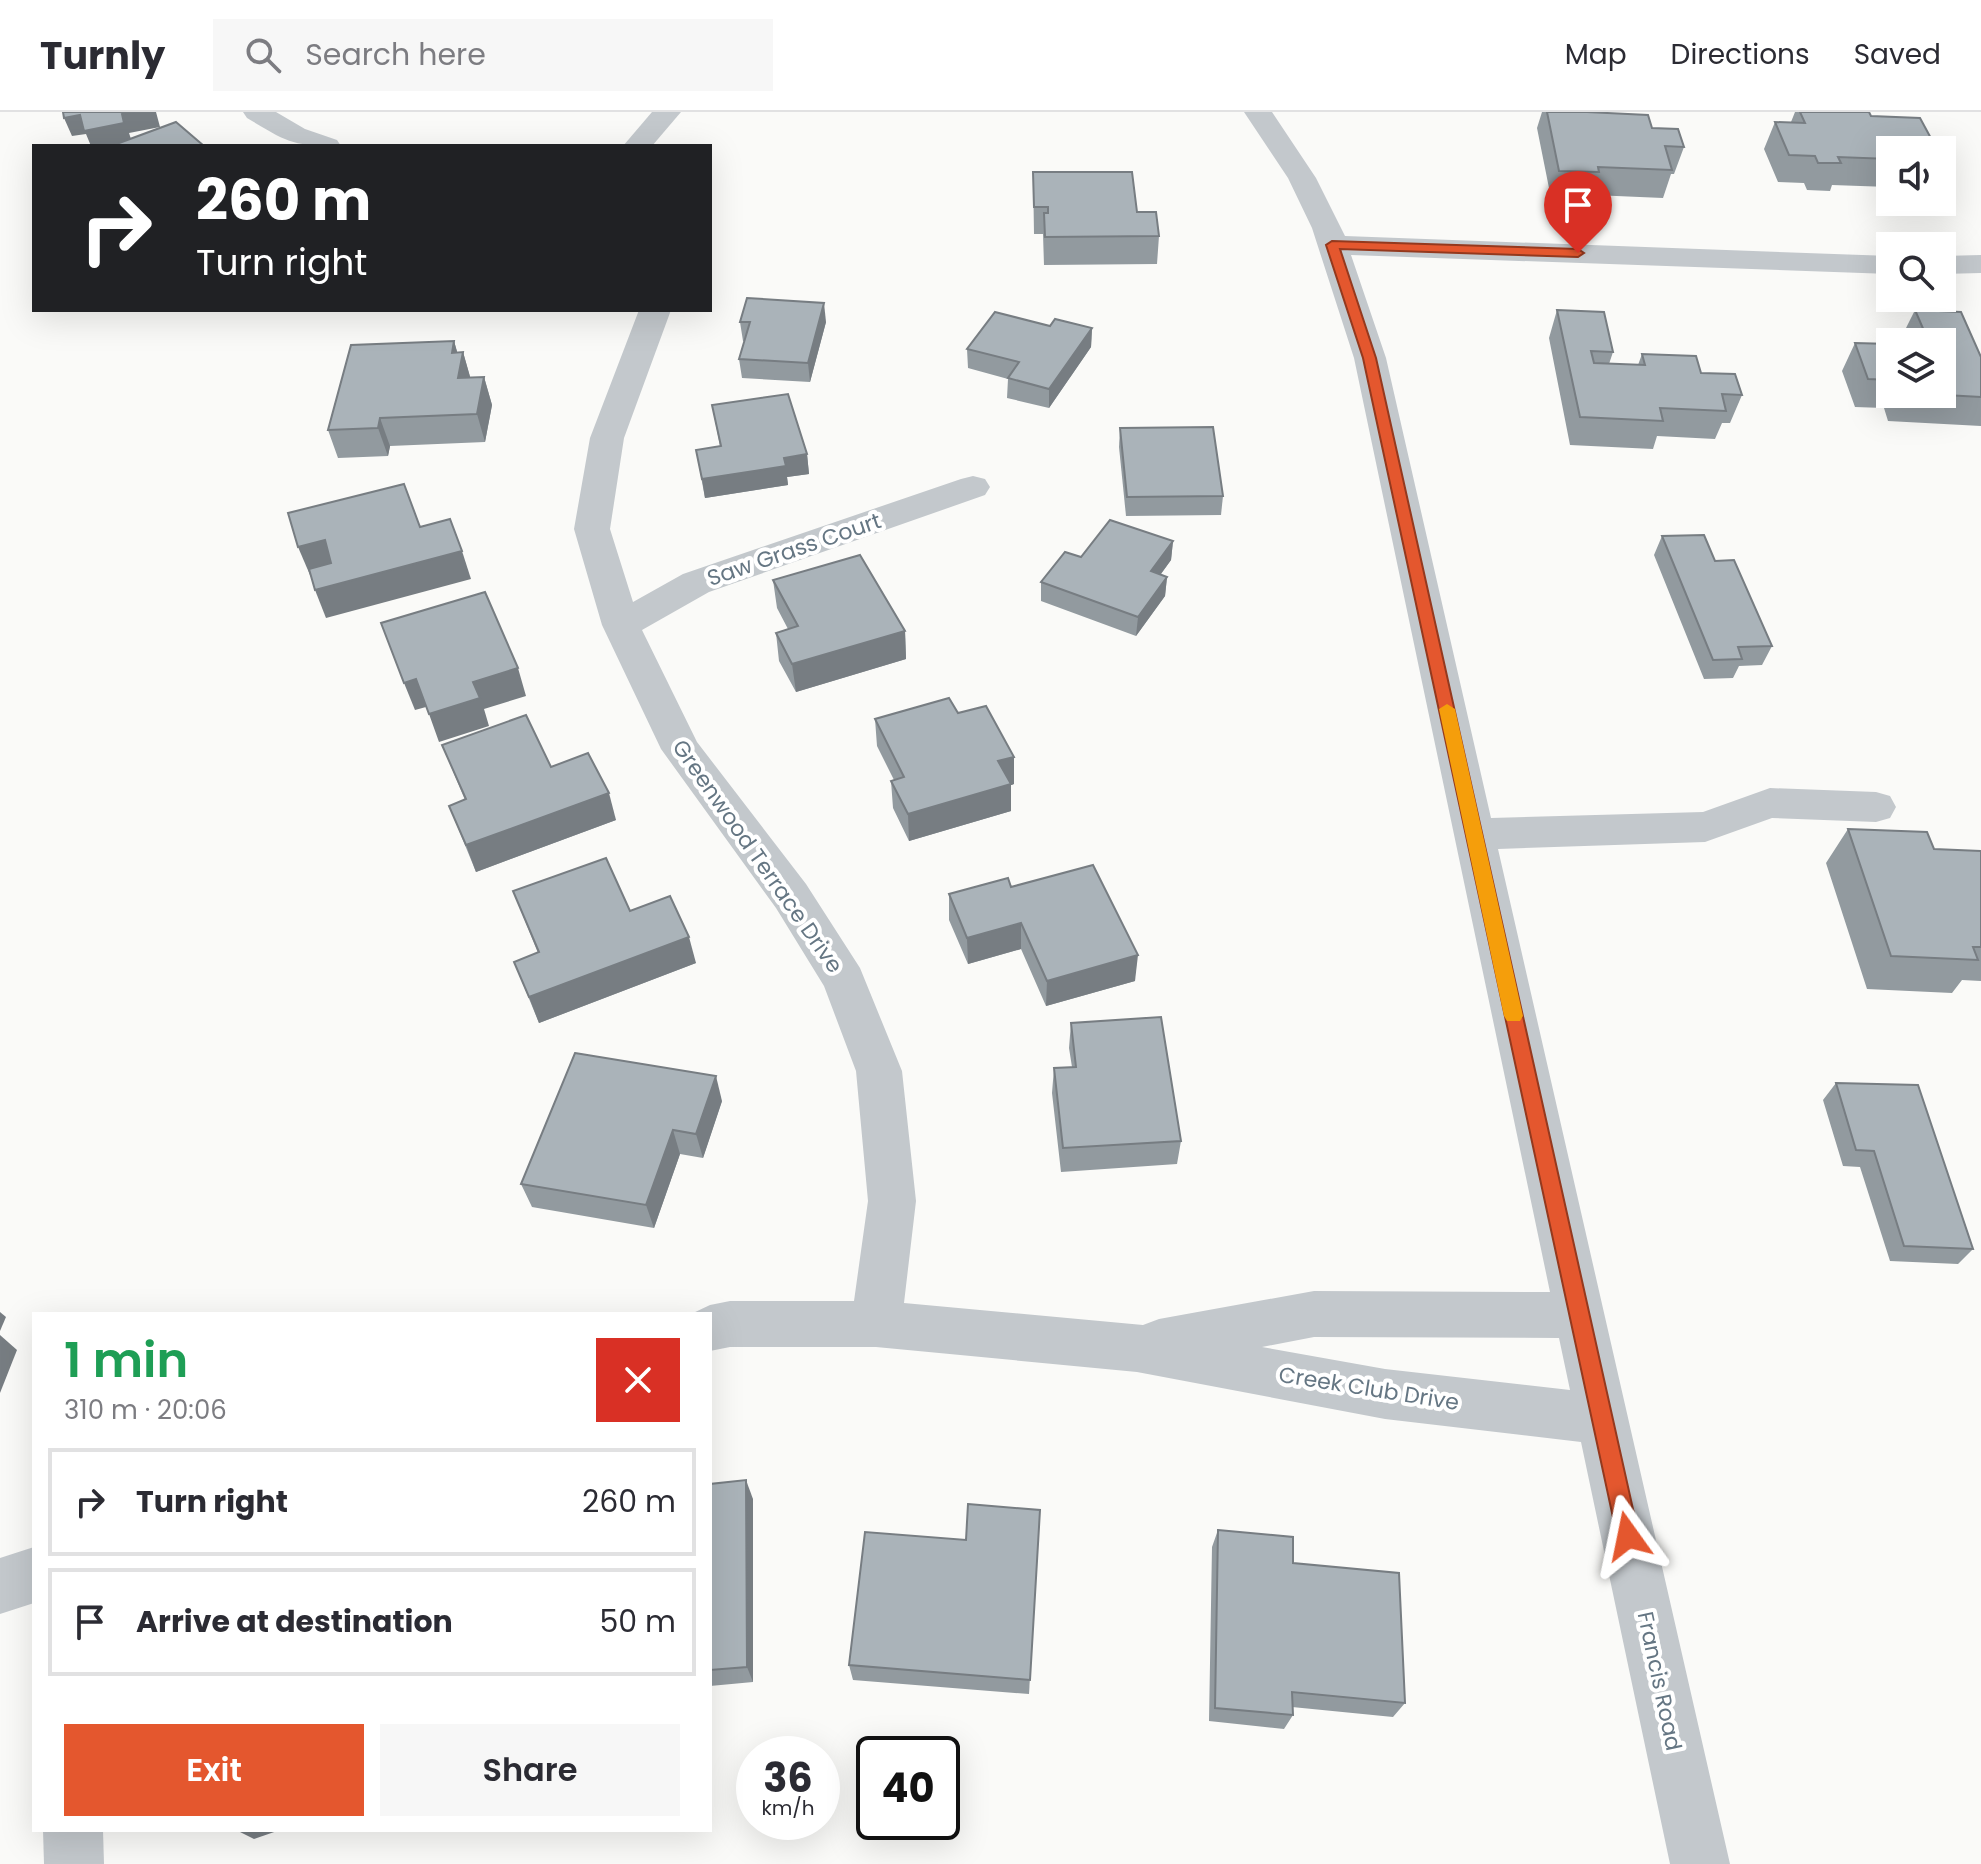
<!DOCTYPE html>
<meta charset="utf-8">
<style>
:root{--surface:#fff;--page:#f7f7f7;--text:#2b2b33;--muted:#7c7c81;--line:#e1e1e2;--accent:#e4572e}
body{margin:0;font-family:Poppins,sans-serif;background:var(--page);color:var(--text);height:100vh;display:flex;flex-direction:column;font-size:30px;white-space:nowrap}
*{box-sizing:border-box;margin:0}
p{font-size:26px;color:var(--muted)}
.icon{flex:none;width:44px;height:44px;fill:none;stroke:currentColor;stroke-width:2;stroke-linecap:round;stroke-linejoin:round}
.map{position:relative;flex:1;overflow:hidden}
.sheet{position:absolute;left:32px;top:1200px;width:680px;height:520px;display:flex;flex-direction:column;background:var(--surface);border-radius:0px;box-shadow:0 8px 32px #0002}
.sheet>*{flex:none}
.guide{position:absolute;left:32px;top:32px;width:680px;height:168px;border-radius:0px;box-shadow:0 8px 32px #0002;background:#202124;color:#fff;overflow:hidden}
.controls{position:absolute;left:1876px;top:24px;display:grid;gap:16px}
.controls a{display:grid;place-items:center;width:80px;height:80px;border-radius:0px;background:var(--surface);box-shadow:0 8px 32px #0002;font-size:40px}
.speed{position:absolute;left:736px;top:1624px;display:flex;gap:16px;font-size:40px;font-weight:700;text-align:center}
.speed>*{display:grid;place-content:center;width:104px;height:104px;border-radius:50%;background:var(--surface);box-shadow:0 8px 32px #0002;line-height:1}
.speed small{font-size:20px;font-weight:400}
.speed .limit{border:4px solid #111;border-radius:12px;background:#fff;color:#111}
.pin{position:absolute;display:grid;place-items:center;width:68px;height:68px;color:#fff;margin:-82px -34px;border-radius:50% 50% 50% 0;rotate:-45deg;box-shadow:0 0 8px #0007}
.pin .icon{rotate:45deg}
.me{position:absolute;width:88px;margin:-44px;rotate:348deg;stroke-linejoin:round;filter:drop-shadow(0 0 6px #0008)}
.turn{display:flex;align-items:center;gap:28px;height:168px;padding:0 32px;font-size:36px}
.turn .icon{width:104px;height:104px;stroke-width:2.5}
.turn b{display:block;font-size:56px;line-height:68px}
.round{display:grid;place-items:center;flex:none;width:84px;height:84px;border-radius:0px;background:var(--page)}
.headline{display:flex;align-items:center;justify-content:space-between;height:136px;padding:0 32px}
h1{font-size:48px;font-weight:600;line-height:60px;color:#1e9e55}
.cta{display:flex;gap:16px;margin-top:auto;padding:16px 32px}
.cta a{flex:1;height:92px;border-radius:0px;background:var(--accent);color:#fff;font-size:32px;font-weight:600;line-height:92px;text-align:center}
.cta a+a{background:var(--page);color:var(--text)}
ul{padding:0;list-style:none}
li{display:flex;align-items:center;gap:24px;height:108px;margin:0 16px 12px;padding:0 16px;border:4px solid var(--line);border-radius:0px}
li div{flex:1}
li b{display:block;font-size:30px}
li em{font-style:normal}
header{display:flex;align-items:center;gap:48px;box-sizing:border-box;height:112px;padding:0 40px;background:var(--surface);border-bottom:2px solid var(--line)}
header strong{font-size:38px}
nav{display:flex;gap:44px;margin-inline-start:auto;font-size:28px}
.search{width:560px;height:72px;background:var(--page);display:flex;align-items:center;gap:20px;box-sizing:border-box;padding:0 28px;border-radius:0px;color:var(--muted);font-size:30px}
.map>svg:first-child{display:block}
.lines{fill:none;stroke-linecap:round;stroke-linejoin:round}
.minor{fill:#c3c8cc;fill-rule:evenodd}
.wall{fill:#929a9f}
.shaded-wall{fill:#777d82}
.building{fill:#aab3b9;stroke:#777d82;stroke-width:2}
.route{fill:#e4572e;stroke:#94391e;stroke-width:2}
.slow{fill:#f59e0b}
.labels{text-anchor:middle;stroke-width:8;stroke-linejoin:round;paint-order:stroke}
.street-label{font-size:22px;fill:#657683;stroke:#fff}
</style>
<header>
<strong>Turnly</strong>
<div class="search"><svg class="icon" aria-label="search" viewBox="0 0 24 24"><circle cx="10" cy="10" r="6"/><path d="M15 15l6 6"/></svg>Search here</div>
<nav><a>Map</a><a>Directions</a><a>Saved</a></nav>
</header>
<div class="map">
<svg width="1981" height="1752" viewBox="0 0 1981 1752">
<rect width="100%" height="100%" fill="#fafaf8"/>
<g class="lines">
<g class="minor">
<path d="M243,0H276L305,17L337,28L341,34C292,34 289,31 247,6Z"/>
<polygon points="652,0 681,0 652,34 623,34"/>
<path d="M1244,0H1272L1316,66L1345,124L1890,144V162L1351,143L1386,246L1491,706L1703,700L1770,676L1876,680L1890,684L1896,695L1890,706L1876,710L1772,706L1705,730L1498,737L1730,1752H1670L1581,1330L1385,1307L1137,1260L876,1235H730L710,1239V1202H691L710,1193L730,1189H854L868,1089L856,959L824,874L776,796L661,637L602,513L574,417L590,326L639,198H671L624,326L610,417L633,490L683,462L961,367L973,364L985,367L990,375L985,383L709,480L642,518L697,630L806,772L860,856L902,959L916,1089L904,1191L1143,1213L1159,1207L1314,1179L1550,1180L1354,246L1312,116L1288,66ZM1314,1225L1559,1226L1570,1278L1385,1257L1262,1235Z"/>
<polygon points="1981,143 1981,161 1942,162 1942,144"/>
<polygon points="34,1435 34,1491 0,1502 0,1446"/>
<polygon points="43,1718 103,1718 104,1752 44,1752"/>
</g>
</g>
<g class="wall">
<polygon points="1542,0 1587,0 1652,16 1684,35 1674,62 1671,62 1663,86 1593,83 1591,88 1551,86 1537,16"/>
<polygon points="1795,0 1869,0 1871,4 1933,30 1929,38 1890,38 1890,71 1889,75 1832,73 1830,79 1807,78 1804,71 1778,70 1764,37 1775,10 1791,10"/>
<polygon points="1033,60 1137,100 1159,124 1157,152 1044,153 1043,122 1034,122"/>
<polygon points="1557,198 1613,240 1609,252 1638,253 1642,242 1701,261 1742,283 1730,311 1722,311 1715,327 1657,324 1653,337 1570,333 1549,226"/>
<polygon points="1915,198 1981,245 1981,314 1888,309 1884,296 1855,295 1842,259 1855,231 1890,232 1890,282 1942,282 1942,230 1901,230 1901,226"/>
<polygon points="740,210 826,210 810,270 742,266 739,247 744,229 743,229"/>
<polygon points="1050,214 1092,216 1091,235 1049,296 1007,286 1008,267 968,256 967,237"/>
<polygon points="454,229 457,240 463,240 470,265 484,265 492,293 485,330 390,334 388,344 338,346 328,318"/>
<polygon points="712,293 807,342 809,362 787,365 788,373 705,386 696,338 720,334"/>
<polygon points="1120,316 1223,384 1221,403 1126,404 1119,335"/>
<polygon points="1662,424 1715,449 1772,534 1762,553 1739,554 1733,566 1704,567 1654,443"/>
<polygon points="1173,429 1171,448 1161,462 1167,465 1165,484 1136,524 1041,489 1041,470 1081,445"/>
<polygon points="773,468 905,519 906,547 796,580 779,549 776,521 788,517 777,496"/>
<polygon points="958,601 1014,672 1011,673 1011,699 909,729 893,696 891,669 894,668 877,634 875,607"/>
<polygon points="442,633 551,655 616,708 476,760 449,694 465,688"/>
<polygon points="1848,717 1934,737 1981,739 1981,869 1962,868 1952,881 1867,877 1826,751"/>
<polygon points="1011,775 1135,869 1046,894 1021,837 968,852 949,808 949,782"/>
<polygon points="513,779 630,799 696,851 539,911 514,850 538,841"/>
<polygon points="1071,911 1181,1029 1177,1052 1061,1060 1052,981 1054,956 1072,955 1069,936"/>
<polygon points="1836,971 1973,1137 1958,1152 1890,1149 1860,1055 1843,1054 1823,988"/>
<polygon points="722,989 703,1046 680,1042 654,1116 532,1095 521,1072"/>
<polygon points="710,1372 753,1387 753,1570 710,1574"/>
<polygon points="1040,1398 1029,1582 853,1568 849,1553 966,1428"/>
<polygon points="1218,1418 1293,1451 1405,1591 1393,1605 1292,1595 1293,1603 1284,1617 1209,1609 1212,1435"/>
</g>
<g class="shaded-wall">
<polygon points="134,0 156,0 160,15 129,21 132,30 111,34 91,34 86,22 72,24 64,6 80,3 122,2"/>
<polygon points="824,191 826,210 810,270 808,251"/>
<polygon points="1092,216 1091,235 1049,296 1049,277"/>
<polygon points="454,229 461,253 463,240 471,268 466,294 452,241"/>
<polygon points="484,265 492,293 485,330 477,302"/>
<polygon points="380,306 390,334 388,344 378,316"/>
<polygon points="807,342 809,362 787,365 788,373 705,386 702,367 784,346"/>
<polygon points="325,428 336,456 310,463 298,435"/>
<polygon points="1173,429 1171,448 1149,478 1151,459"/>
<polygon points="462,439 471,467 326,506 315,478"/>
<polygon points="1167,465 1165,484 1136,524 1138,505"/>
<polygon points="905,519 906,547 796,580 792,552"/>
<polygon points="518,556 526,584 484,597 489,614 439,630 429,602 473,570"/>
<polygon points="416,567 426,595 415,598 404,571"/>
<polygon points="1014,645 1014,672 1011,673 1011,699 909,729 908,702 998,649"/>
<polygon points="609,681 616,708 476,760 466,733"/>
<polygon points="1021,811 1021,837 968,852 967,826"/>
<polygon points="689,825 696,851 539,911 529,885"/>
<polygon points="1138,843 1135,869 1046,894 1047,869"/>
<polygon points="716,964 722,989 703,1046 696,1022"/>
<polygon points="673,1018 680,1042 654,1116 646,1093"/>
<polygon points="0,1200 6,1205 0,1219"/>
<polygon points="0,1223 17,1238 0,1281"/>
<polygon points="746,1368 753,1387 753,1570 747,1555"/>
<polygon points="236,1718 280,1718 254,1727"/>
</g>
<g class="building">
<polygon points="63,0 134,0 122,2 124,11 84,19 80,3 64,6"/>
<polygon points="1547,0 1587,0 1648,3 1652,16 1678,17 1684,35 1665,34 1672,58 1598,55 1599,60 1559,59"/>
<polygon points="1800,0 1869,0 1871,4 1920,6 1933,30 1892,29 1896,38 1890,38 1890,47 1838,45 1841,51 1818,51 1815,44 1789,43 1775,10 1805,11"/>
<polygon points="176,10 204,34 111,34"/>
<polygon points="1033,60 1132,60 1137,100 1156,100 1159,124 1045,125 1044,101 1048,101 1048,95 1034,95"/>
<polygon points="747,186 824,191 808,251 739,247 750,210 740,210"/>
<polygon points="1557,198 1604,200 1613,240 1591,239 1594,251 1645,253 1642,242 1696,244 1701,261 1735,262 1742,283 1722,282 1726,299 1660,296 1663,309 1580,305"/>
<polygon points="1915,198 1961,200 1981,245 1981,285 1927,282 1942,282 1942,230 1904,230 1903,227 1928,228"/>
<polygon points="995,200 1050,214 1055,207 1092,216 1049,277 1008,266 1019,250 967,237"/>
<polygon points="454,229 452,241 463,240 458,266 484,265 477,302 380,306 378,316 328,318 351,233"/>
<polygon points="1855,231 1890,232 1890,268 1868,267"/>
<polygon points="788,282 807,342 784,346 786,354 702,367 696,338 721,334 712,293"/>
<polygon points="1213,315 1223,384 1127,385 1120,316"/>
<polygon points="404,372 420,415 450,407 462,439 315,478 309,457 331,451 325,428 298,435 288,401"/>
<polygon points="1110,408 1173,429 1151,459 1167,465 1138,505 1041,470 1065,440 1081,445"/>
<polygon points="1704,423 1715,449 1734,448 1772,534 1738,535 1742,547 1713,548 1662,424"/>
<polygon points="860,443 905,519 792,552 776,521 798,514 773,468"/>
<polygon points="485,480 518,556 473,570 480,586 429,602 416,567 404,571 381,511"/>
<polygon points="949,586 958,601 986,594 1014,645 998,649 1011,672 908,702 891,669 904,665 875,607"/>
<polygon points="526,603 551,655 588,641 609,681 466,733 449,694 466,687 442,633"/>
<polygon points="1848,717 1927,720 1934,737 1981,739 1981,835 1973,835 1978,848 1891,844"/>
<polygon points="606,746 630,799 670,784 689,825 529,885 514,850 539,840 513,779"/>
<polygon points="1093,753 1138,843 1047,869 1021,811 967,826 949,782 1008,766 1011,775"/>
<polygon points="1161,905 1181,1029 1063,1036 1054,956 1076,955 1071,911"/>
<polygon points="575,941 716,964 696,1022 673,1018 646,1093 521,1072"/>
<polygon points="1836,971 1918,973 1973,1137 1904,1134 1874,1039 1856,1038"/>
<polygon points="746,1368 747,1555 710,1558 710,1372"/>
<polygon points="968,1392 1040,1398 1030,1568 849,1553 865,1420 966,1428"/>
<polygon points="1218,1418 1293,1425 1293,1451 1399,1461 1405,1591 1292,1580 1293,1603 1215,1596"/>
</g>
<polygon class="route" points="1332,129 1578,137 1584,141 1578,145 1340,137 1376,246 1639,1424 1636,1432 1628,1435 1620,1432 1617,1424 1363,246 1326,133"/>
<polygon class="slow" points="1447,592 1455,597 1523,904 1520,909 1507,909 1504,904 1439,597"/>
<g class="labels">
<g class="street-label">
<text transform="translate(794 437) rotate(-19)" y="8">Saw Grass Court</text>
<text transform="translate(758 744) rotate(55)" y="8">Greenwood Terrace Drive</text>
<text transform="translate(1369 1276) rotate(9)" y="8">Creek Club Drive</text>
<text transform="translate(1660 1569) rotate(78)" y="8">Francis Road</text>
</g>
</g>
</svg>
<div class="controls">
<a><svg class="icon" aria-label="sound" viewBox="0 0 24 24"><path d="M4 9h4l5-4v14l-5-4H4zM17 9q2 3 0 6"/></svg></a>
<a><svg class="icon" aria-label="search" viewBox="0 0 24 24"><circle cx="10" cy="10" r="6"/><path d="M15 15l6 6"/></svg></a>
<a><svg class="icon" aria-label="layers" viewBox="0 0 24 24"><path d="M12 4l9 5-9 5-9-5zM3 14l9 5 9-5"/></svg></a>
</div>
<div class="speed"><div>36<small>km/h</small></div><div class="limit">40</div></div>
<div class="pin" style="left:1578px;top:141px;background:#d93025"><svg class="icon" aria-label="arrive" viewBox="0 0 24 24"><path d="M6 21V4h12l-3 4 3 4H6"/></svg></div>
<svg class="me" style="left:1628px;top:1424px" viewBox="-20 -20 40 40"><path d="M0-17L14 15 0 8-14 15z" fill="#e4572e" stroke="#fff" stroke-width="4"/></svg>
<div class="guide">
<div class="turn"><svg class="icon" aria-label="right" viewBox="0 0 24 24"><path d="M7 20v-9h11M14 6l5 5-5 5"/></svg><div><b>260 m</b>Turn right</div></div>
</div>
<section class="sheet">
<div class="headline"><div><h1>1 min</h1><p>310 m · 20:06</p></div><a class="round" style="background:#d93025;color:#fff"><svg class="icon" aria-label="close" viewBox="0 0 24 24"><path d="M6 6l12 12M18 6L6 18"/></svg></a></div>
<ul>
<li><svg class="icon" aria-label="right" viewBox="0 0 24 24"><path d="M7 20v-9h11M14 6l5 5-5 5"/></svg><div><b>Turn right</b></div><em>260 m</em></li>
<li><svg class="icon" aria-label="arrive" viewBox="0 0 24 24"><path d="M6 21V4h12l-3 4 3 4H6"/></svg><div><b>Arrive at destination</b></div><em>50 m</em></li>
</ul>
<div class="cta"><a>Exit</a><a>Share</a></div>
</section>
</div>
